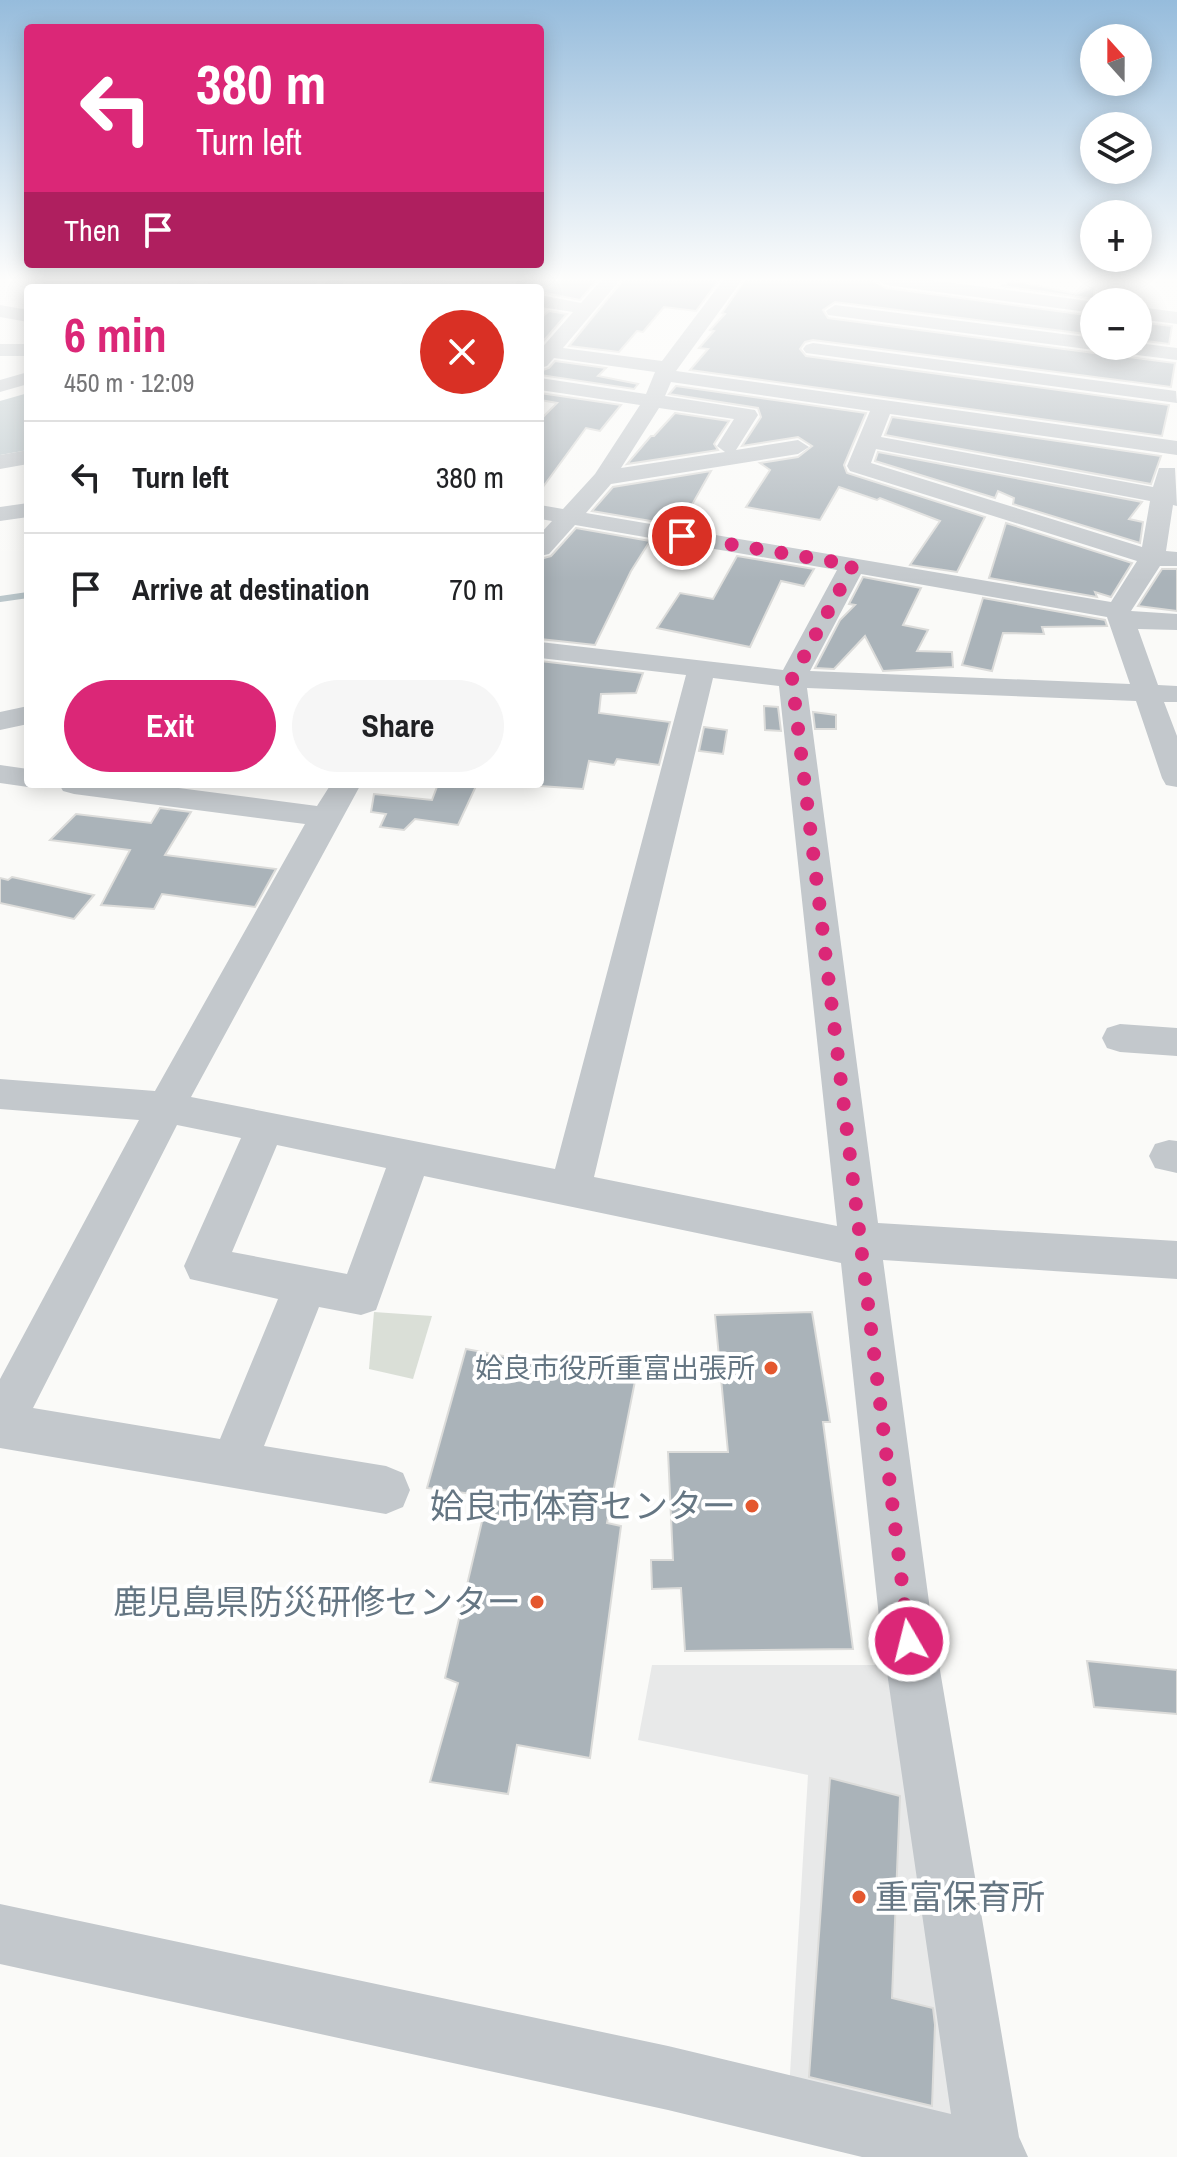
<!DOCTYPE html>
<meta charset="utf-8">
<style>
:root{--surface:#fff;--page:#f6f6f6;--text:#202124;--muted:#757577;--line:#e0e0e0;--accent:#db2777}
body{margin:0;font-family:"Archivo Narrow","Noto Sans JP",sans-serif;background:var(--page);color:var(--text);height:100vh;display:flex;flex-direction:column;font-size:30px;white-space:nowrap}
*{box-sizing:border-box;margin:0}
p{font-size:26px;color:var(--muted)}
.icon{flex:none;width:44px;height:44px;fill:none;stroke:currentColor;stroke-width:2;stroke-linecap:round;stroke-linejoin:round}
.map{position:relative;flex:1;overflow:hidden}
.sheet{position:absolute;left:24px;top:284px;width:520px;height:504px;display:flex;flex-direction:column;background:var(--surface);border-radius:8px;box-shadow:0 4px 20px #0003}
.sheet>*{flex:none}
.banner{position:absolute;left:24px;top:24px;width:520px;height:244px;border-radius:8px;box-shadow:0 4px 20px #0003;background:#db2777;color:#fff;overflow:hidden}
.needle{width:52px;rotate:339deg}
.tools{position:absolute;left:1080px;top:24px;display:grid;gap:16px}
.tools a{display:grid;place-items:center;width:72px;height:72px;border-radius:50%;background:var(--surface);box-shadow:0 4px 20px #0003;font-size:40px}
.pin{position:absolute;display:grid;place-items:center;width:68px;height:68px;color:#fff;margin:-34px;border:4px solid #fff;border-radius:50%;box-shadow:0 2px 8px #0007}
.me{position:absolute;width:88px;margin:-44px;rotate:352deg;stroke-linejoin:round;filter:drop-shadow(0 0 6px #0008)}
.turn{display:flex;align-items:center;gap:28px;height:168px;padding:0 40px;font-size:36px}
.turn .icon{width:104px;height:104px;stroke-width:2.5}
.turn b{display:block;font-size:56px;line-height:68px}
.then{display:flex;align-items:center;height:76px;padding:0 40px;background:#0003;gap:16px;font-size:30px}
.round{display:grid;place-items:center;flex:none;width:84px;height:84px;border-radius:42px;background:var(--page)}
.headline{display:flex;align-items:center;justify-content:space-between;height:136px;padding:0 40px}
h1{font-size:48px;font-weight:700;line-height:60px;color:var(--accent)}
.action{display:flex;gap:16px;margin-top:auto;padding:16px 40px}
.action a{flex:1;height:92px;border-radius:48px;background:var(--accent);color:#fff;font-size:32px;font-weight:700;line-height:92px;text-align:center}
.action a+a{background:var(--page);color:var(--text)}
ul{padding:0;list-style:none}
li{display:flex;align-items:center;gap:24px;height:112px;padding:0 40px;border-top:2px solid var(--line)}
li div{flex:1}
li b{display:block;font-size:30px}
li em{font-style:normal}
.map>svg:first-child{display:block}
.built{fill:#e8e9e9}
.green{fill:#dadfd7}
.water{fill:#bbc7cb}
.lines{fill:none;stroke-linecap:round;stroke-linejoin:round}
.stream{stroke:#bbc7cb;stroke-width:6}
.building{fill:#aab3b9;stroke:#dcdcda;stroke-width:2}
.minor{fill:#c3c8cc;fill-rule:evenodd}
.route{stroke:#db2777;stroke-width:14;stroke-dasharray:0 25.2}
.poi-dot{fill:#e4572e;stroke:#fff;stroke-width:3}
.labels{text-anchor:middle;stroke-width:8;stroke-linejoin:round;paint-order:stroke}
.poi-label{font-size:28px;fill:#657683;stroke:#fff;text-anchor:end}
.near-poi-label{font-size:34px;fill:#657683;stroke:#fff;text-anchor:end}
</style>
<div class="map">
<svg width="1177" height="2157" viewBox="0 0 1177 2157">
<rect width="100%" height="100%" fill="#fafaf8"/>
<polygon class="built" points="652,1665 913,1665 990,2155 788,2107 808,1775 638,1740"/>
<polygon class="green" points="374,1312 432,1316 413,1379 369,1369"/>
<g class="water">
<polygon points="211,280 318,280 314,288 204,288"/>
<polygon points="28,393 28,450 0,455 0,401"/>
</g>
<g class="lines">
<polyline class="stream" points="0,599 28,595"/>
</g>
<g class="building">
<polygon points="516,280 597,280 580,300 540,292 540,288 515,288"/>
<polygon points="623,280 719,280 696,311 664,307 643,332 637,331 619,352 569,346"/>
<polygon points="745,280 872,280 886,288 1094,316 1094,335 835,302 823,310 828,318 1094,353 1102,349 1113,355 1175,363 1171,387 813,340 805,342 800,349 806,356 1169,405 1162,436 690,370 708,349 699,348 714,331 710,330 725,314 722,313"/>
<polygon points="1012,280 1076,294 1094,287 1094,299 1002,286"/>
<polygon points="549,311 567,314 540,345 540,319"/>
<polygon points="1138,322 1172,326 1169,344 1138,340"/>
<polygon points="555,361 606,368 598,376 638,384 634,389 540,375 540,371 549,368"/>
<polygon points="676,386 866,413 844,465 847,473 985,517 957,572 910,565 940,521 880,498 877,500 839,487 820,520 746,507 770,470 760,463 798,457 812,446 798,437 742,446 761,417 758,408 669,394"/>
<polygon points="540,393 621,405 600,431 586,428 540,491 540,420 557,403 540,400"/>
<polygon points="675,413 729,421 714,444 718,450 627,464 651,436 654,436"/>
<polygon points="892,417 1161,456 1151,484 885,435"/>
<polygon points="878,452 1142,502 1129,519 1143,522 1140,543 1013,504 1014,498 998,491 995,498 875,461"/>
<polygon points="711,471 680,526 592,511 613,487"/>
<polygon points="1006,523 1132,563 1111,597 1095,592 1097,597 989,578"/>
<polygon points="576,528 650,541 631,571 595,645 540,639 540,559 551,556"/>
<polygon points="737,556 814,569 804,586 781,581 750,647 657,628 680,593 713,599"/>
<polygon points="1162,569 1177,569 1177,611 1138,606"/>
<polygon points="863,577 921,588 903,625 928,630 917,651 952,652 953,667 883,671 865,636 834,669 815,668 840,620 855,605 849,604"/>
<polygon points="983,598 1105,620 1107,626 1042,627 1044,634 1003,633 992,671 962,665"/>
<polygon points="540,661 643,673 636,693 601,694 599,713 670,722 659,765 617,759 614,765 589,761 583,789 540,786"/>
<polygon points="764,706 778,707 781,731 765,730"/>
<polygon points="813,712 836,715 836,729 815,729"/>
<polygon points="704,727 727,730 723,754 699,751"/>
<polygon points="438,784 477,784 458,825 415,819 404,830 380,827 386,814 371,812 374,794 432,800"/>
<polygon points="160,808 191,812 165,855 276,869 255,907 162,894 154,909 101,905 130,850 50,840 76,814 151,823"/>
<polygon points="12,877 94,895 74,919 0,903 0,878 8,880"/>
<polygon points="812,1312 830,1422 823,1422 853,1649 685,1651 681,1588 652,1589 651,1560 673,1560 668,1452 728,1452 715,1315"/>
<polygon points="466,1349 635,1381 607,1523 621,1526 590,1758 517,1745 508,1794 430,1782 458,1683 445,1678 488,1496 427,1488"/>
<polygon points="1087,1661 1177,1670 1177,1714 1094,1707"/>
<polygon points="830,1778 900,1796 892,1998 933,2008 935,2025 932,2106 809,2077"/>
</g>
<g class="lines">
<g class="minor">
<polygon points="179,280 197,280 192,288 174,288"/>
<polygon points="327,280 345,280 341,288 323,288"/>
<polygon points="399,280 444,280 464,284 467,288 424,288 402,284"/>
<path d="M601,280H620L563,348L662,361L723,280H742L676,371L1177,441V455L890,414L881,437L1153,487L1159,468H1175L1177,506L1173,505L1166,551L1177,552V566H1160L1131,611L1177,614V630L1138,629L1158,685L1177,686V702H1164L1177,736V787L1166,785L1162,778L1136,701L807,688L878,1223L1177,1241V1279L883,1260L931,1617L1019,2137L1028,2157H862L668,2110L0,1964V1904L668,2046L951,2114L879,1617L841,1263L424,1176L376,1310L361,1315L319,1307L264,1446L386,1466L403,1473L410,1490L403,1507L386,1514L0,1448V1379L139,1120L0,1109V1079L155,1091L305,824L74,794L63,791L59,784H148L317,806L331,784H361L191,1097L555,1169L686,675L540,658V642L783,670L837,570L575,525L549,554L540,556V534L552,521L540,519V505L563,509L595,474L640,405L540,390V378L646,394L655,372L554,358L547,366L540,368V350L573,312L540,307V295L581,303ZM671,382L870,411L847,466L850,471L1137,561L1111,602L586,513L611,484L798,454L809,447L798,440L736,450L758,415L755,410L665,396ZM659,408L734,419L717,446L725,452L621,468ZM876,449L1150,501L1142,547L871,463ZM861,574L1107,617L1130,684L810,671ZM713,678L779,686L837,1226L594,1177ZM177,1125L241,1138L184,1266L190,1279L278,1299L220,1439L33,1408ZM277,1145L386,1168L347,1274L232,1252Z"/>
<polygon points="877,280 931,280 1096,302 1094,313 886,285"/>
<polygon points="0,305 28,310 28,322 0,317"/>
<polygon points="835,305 1094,338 1094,346 1102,346 1094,350 828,315 826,311"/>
<polygon points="1138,307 1177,312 1177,324 1138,319"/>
<polygon points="813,343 1176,391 1177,403 806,353 803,349 806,345"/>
<polygon points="1138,343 1177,348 1177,360 1113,352 1103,346 1138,346"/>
<rect x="0" y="344" width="28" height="12"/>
<polygon points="28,372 28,384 0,392 0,380"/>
<polygon points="28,450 28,464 0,469 0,455"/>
<polygon points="28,503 28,517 0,521 0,507"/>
<polygon points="28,706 28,724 0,730 0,712"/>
<polygon points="0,765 28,769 28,784 39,784 28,787 0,783"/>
<polygon points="1120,1024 1177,1028 1177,1056 1120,1052 1107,1048 1102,1038 1107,1028"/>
<polygon points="1169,1140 1177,1141 1177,1173 1155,1168 1149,1156 1155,1144"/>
</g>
</g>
<linearGradient id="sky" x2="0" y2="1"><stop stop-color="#96bcdc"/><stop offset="0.48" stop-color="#fdfdfc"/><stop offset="1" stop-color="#fdfdfc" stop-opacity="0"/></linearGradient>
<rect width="1177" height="582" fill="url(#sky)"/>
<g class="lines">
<polyline class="route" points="682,536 853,565 792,679 909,1641"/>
</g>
<g class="poi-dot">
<circle cx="771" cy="1368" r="8"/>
<circle cx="752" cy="1506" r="8"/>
<circle cx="537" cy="1602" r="8"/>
<circle cx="859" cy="1897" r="8"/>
</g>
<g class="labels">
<g class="poi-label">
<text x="755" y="1378">姶良市役所重富出張所</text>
</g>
<g class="near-poi-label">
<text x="736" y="1518">姶良市体育センター</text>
<text x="521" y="1614">鹿児島県防災研修センター</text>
<text x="875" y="1909" text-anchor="start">重富保育所</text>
</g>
</g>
</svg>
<div class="tools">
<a><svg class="needle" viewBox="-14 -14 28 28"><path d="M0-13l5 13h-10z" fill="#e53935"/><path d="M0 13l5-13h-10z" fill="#757577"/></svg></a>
<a><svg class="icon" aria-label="layers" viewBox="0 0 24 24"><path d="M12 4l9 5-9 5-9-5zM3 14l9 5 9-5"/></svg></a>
<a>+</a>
<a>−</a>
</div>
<div class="pin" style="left:682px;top:536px;background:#d93025"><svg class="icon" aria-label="arrive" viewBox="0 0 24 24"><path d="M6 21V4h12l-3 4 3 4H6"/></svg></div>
<svg class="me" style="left:909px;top:1641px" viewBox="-20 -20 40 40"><circle r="17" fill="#db2777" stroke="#fff" stroke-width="3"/><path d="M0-11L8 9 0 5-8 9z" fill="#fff"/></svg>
<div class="banner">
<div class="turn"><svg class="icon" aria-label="left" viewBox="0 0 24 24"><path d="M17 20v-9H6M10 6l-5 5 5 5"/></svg><div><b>380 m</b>Turn left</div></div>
<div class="then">Then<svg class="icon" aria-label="arrive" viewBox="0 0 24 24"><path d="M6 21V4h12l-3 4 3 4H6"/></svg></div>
</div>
<section class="sheet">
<div class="headline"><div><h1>6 min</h1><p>450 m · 12:09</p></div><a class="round" style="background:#d93025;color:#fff"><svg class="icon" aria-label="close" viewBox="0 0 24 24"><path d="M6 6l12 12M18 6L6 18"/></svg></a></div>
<ul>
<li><svg class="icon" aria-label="left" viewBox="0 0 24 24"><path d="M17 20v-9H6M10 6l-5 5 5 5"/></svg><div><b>Turn left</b></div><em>380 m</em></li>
<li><svg class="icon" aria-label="arrive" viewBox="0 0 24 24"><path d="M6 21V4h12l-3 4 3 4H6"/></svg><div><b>Arrive at destination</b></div><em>70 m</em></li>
</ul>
<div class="action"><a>Exit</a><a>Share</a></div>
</section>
</div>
